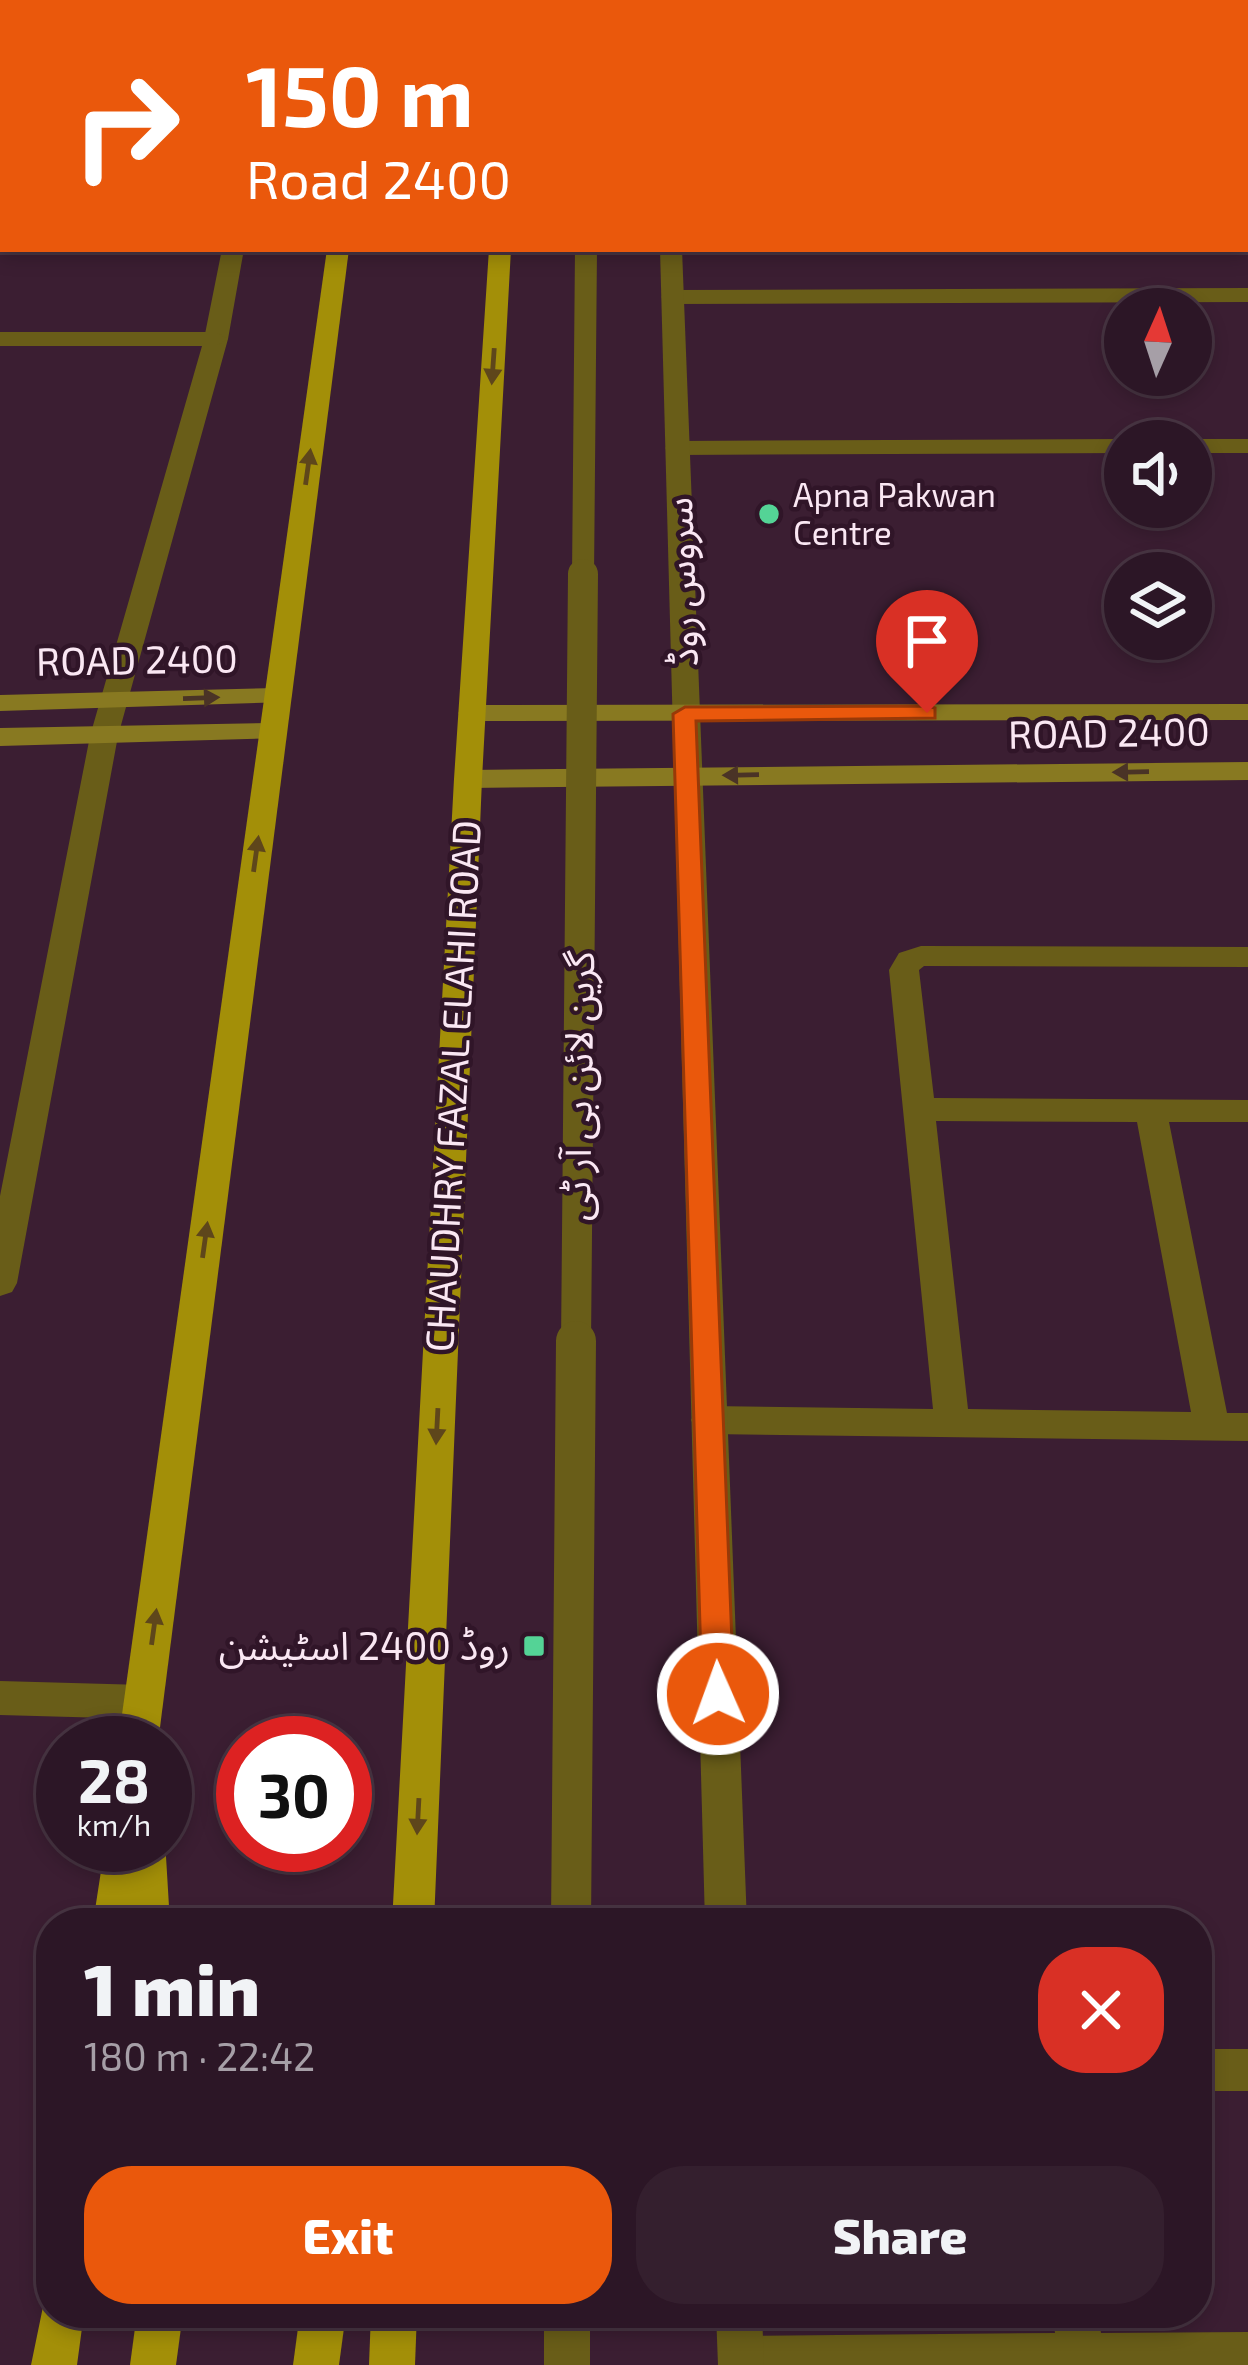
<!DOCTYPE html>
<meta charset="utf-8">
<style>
:root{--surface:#2c1626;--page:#341f2e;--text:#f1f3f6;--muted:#a69fa7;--line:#483543;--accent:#ea580c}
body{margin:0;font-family:"Exo 2","Noto Sans Arabic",sans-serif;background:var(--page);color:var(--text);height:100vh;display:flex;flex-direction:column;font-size:45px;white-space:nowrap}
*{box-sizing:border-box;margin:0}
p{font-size:39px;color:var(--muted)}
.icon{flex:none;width:66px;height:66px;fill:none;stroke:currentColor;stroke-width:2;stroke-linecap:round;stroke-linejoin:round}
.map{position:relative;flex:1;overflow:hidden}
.side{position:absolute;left:36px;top:1908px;width:1176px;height:420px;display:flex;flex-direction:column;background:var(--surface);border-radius:48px;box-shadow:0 6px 18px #0003,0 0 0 3px var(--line)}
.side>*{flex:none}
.banner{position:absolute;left:0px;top:0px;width:1248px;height:252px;box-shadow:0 6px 18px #0003,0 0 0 3px var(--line);background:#ea580c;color:#fff;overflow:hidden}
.needle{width:78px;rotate:3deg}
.controls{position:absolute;left:1104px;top:288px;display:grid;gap:24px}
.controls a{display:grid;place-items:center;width:108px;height:108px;border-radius:50%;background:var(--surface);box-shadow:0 6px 18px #0003,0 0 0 3px var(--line);font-size:60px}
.speed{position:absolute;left:36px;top:1716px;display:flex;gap:24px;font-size:60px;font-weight:700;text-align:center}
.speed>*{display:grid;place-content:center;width:156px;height:156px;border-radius:50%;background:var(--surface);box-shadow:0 6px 18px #0003,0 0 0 3px var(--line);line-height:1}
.speed small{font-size:30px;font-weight:400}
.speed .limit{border:18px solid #d22;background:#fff;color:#111}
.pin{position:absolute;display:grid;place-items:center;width:102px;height:102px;color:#fff;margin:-123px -51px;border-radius:50% 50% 50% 0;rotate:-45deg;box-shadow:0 0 12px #0007}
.pin .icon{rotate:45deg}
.me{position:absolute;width:132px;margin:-66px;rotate:358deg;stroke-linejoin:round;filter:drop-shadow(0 0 9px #0008)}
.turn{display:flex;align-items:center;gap:42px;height:252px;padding:0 48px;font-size:54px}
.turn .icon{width:156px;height:156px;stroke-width:2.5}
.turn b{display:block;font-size:84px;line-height:102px}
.round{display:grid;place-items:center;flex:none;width:126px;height:126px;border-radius:48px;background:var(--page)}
.headline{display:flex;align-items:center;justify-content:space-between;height:204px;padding:0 48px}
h1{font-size:72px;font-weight:800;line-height:90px}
.primary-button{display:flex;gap:24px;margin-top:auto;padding:24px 48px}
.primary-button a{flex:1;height:138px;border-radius:48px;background:var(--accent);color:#fff;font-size:48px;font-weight:800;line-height:138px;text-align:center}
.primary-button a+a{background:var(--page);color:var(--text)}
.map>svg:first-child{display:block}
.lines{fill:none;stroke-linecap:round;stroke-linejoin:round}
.service{fill:#695d18;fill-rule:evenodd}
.minor{fill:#695d18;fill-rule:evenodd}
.tertiary{fill:#695d18;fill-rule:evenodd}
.secondary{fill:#887921;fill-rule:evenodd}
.primary{fill:#a38f08;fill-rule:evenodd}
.service-bridge-far2{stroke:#695d18;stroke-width:22}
.service-bridge-far1{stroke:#695d18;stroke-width:30}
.service-bridge{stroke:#695d18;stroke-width:40}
.oneway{fill:#5e461b}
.oneway2{fill:#4a3326}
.route{fill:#ea580c;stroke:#983908;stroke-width:3}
.poi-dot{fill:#54d396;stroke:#301528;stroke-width:4.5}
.labels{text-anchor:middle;stroke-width:9;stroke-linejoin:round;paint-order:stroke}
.far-poi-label{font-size:33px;fill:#fae7f3;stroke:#301528;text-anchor:start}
.street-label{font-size:39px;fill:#fae7f3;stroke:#301528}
.poi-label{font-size:39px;fill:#fae7f3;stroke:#301528;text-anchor:end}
</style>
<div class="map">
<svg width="1248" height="2365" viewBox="0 0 1248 2365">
<rect width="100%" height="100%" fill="#3b1e32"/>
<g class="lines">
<g class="service">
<rect x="578" y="0" width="20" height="3"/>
<polygon points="1248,288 1248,302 672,304 661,297 672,290"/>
<polygon points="1125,439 1134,441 1125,441 1125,453 677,455 665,448 677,441"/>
<polygon points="1191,439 1248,439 1248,453 1191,453 1191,441 1182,441"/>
<path d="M921,946L1248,947V967L924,966L919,970L934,1098L1248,1100V1122H1169L1227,1413H1248V1441L709,1434L696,1430L691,1420L696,1410L709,1406L933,1409L889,970L899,953ZM936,1121L1137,1122L1191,1412L968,1409Z"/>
<rect x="1197" y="2049" width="51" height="42"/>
<rect x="544" y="2313" width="46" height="52"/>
<polygon points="1052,2313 1098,2313 1101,2333 1248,2332 1248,2365 720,2365 718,2359 725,2343 741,2336 1055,2333"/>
</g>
<g class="minor">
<polygon points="270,0 290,0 269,3"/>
<rect x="653" y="0" width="20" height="3"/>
<rect x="0" y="159" width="3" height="12"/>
<polygon points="222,249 244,249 228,339 118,736 17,1283 12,1292 0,1296 0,1196 90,736 204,339"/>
<polygon points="660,249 682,249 747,1923 705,1923"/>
<polygon points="0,1681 144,1685 158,1690 163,1702 158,1714 144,1719 0,1715"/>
<polygon points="716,2313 762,2313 764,2365 718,2365"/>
</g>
<polygon class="tertiary" points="0,332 216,332 228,339 216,346 0,346"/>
<g class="secondary">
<polygon points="277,688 291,696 287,702 0,711 0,695"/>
<polygon points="1248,704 1248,720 472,721 458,713 472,705"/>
<polygon points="272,723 286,732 282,738 0,746 0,728"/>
<polygon points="1248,762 1248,780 468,788 454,779 468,770"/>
</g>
<g class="primary">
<polygon points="385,0 405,0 383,3"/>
<rect x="454" y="0" width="20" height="3"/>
<polygon points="506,0 526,0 505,3"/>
<polygon points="327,249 349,249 158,1743 118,1743"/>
<polygon points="489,249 511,249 482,779 434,1923 392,1923 454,779"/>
<polygon points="165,1840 170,1923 93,1923 105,1845 165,1845"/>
<polygon points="51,2294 51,2313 84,2313 77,2365 31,2365 45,2297"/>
<polygon points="137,2313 183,2313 176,2365 130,2365"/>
<polygon points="300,2313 346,2313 339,2365 293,2365"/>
<polygon points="371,2313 417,2313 415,2365 369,2365"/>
</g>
<polyline class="service-bridge-far2" points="583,577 586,249"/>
<polyline class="service-bridge-far1" points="576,1344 583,574"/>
<polyline class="service-bridge" points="571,1923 576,1341"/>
</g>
<defs><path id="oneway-solid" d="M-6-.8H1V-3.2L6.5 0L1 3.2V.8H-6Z" transform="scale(3)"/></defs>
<g class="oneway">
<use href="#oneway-solid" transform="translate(493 366) rotate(94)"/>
<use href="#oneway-solid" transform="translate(308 467) rotate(-82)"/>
<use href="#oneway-solid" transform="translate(256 854) rotate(-82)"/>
<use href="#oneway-solid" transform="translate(205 1240) rotate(-82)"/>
<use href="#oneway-solid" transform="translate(437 1426) rotate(93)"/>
<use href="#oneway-solid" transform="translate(154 1627) rotate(-82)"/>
<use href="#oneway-solid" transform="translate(418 1816) rotate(93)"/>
</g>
<g class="oneway2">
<use href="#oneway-solid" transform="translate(201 698) rotate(-2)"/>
<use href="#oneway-solid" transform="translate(1131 772) rotate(179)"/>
<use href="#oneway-solid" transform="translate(741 775) rotate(179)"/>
</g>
<polygon class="route" points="927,706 935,708 935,718 696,721 734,1694 730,1704 718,1708 707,1704 702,1694 673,714 685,707"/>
<g class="poi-dot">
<circle cx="769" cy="514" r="12"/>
<rect x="522" y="1634" width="24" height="24" rx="6"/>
</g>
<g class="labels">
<g class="far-poi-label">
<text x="793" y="507">Apna Pakwan<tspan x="793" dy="38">Centre</tspan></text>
</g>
<g class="street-label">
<text transform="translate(681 582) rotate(-92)" y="14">سروس روڈ</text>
<text transform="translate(137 660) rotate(-1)" y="14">ROAD 2400</text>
<text transform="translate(1109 733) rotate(-1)" y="14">ROAD 2400</text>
<text transform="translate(453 1086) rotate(-87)" y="14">CHAUDHRY FAZAL ELAHI ROAD</text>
<text transform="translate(578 1086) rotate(-89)" y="14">گرین لائن بی آر ٹی</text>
</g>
<g class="poi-label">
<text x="510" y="1660">روڈ 2400 اسٹیشن</text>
</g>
</g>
</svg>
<div class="controls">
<a><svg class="needle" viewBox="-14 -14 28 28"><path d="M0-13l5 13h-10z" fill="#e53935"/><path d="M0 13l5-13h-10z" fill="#a69fa7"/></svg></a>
<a><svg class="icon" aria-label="sound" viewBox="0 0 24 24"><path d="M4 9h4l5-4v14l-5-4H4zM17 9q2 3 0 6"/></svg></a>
<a><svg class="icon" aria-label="layers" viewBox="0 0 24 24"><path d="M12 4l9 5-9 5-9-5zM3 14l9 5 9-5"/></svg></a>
</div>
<div class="speed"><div>28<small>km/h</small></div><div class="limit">30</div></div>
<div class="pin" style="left:927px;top:713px;background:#d93025"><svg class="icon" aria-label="arrive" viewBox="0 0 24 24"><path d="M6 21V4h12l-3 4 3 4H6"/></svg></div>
<svg class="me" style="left:718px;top:1694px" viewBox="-20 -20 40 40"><circle r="17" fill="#ea580c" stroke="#fff" stroke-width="3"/><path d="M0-11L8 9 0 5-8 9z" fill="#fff"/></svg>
<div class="banner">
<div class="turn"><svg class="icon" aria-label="right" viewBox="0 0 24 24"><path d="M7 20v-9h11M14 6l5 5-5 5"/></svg><div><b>150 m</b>Road 2400</div></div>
</div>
<section class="side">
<div class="headline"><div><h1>1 min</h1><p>180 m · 22:42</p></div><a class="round" style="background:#d93025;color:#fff"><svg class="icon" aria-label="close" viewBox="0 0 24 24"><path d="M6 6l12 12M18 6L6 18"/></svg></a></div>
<div class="primary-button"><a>Exit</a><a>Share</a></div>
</section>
</div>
